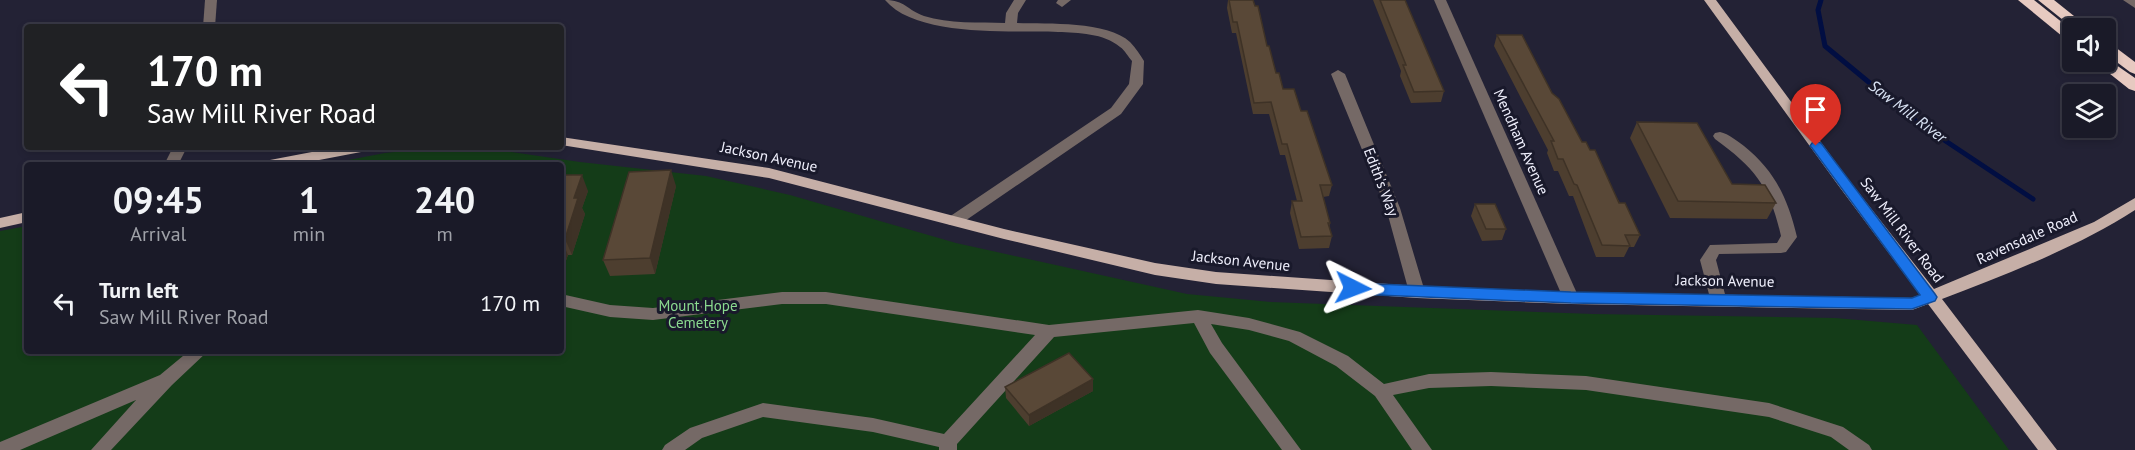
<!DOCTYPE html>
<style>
:root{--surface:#1a1a28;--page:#272734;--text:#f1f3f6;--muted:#9fa1a8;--line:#383845}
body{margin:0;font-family:"PT Sans",sans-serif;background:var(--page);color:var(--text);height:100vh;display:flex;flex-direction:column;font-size:22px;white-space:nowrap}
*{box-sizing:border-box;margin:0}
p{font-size:20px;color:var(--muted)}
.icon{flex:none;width:33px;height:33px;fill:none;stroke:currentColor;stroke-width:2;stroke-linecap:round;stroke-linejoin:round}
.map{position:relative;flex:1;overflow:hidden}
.drawer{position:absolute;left:24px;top:162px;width:540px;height:192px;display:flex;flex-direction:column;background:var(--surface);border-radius:6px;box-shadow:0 3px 9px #0003,0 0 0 2px var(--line)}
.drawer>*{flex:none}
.guide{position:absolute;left:24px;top:24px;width:540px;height:126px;border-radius:6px;box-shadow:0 3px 9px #0003,0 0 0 2px var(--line);background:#202124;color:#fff;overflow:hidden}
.controls{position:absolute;left:2062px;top:18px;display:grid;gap:12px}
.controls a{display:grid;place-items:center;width:54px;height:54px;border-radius:6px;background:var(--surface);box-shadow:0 3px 9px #0003,0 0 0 2px var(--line);font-size:30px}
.pin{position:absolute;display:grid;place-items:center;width:51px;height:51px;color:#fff;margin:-62px -26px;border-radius:50% 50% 50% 0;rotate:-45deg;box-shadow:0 0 6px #0007}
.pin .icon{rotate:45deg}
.me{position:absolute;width:66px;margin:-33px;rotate:93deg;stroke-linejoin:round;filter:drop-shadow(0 0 4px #0008)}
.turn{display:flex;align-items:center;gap:21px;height:126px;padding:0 24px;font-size:27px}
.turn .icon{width:78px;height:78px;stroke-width:2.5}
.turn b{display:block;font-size:42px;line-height:51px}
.eta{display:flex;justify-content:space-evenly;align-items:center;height:102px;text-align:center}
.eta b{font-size:36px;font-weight:600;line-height:42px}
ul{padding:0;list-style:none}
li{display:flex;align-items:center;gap:18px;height:78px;padding:0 24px}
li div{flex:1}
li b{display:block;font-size:22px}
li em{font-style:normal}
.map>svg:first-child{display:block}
.green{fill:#143c18}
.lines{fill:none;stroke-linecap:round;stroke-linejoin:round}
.stream{stroke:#010e42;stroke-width:5}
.minor{fill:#756966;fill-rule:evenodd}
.major{fill:#c6afa7;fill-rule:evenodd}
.highway{fill:#e7cac1;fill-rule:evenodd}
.wall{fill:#4d3e2f}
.shaded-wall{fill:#3e3226}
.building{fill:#594837;stroke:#3e3226;stroke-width:1.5}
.route{fill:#1a73e8;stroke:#114b97;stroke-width:1.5}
.labels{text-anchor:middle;stroke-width:6;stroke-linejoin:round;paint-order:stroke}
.street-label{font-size:15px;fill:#efeffc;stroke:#19192b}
.park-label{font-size:15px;fill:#8bda8f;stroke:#19192b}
.water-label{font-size:16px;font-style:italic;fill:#dae4f5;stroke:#19192b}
</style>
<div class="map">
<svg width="2135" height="450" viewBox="0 0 2135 450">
<rect width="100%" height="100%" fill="#232235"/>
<polygon class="green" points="424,149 490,149 580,162 706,176 790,195 956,243 1187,294 1271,302 1593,314 1835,318 1917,325 2009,450 0,450 0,231 27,226 27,351 561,351 561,165 322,165 385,153"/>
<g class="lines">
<polyline class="stream" points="1821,0 1818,10 1825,46 1917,122 2033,199"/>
<g class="minor">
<polygon points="205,0 217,0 215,27 203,27"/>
<path d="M885,0C905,0 907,10 924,16C949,24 979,22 1005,23L1006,13L1014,0H1026L1018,13L1017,23C1048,24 1107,21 1130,42C1136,48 1140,55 1144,61L1143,84L1121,114L959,225H949L947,221L949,217L1111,108L1129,84L1132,61C1128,57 1125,50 1120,47C1104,33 1078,33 1058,32C1011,30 917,38 885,0Z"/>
<polygon points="1058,0 1071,0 1062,7 1056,3"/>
<polygon points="1434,0 1446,0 1579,298 1577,302 1565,302 1563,298"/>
<polygon points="2123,0 2135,0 2135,8"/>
<polygon points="1338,70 1345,74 1400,208 1425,292 1423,296 1411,296 1409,292 1386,208 1331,74"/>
<path d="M1720,132C1729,134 1737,141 1744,146C1775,171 1788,199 1797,237L1786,252L1781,253L1719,254L1716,260L1726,298L1724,302H1712L1710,298L1700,260L1710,245L1777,243L1781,236C1770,187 1755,168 1715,139L1713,136L1715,133Z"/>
<polygon points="173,147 187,147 178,165 164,165"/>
<polygon points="782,292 826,292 1049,325 1198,310 1249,318 1300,332 1348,356 1384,384 1429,374 1491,372 1586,376 1769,403 1843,427 1869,445 1872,450 1849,450 1831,437 1769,417 1586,390 1491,386 1429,388 1393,395 1432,450 1412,450 1375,396 1336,366 1289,341 1249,330 1211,324 1222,343 1301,450 1282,450 1210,353 1194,323 1054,337 957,444 957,450 939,450 939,447 873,432 763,417 702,438 685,450 662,450 665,445 690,428 763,403 873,418 944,434 1035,335 826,304 782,304 653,320 610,317 561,306 561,294 610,305 653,308"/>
<polygon points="189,351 208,351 172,385 111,450 91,450 136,400 20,450 0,450 0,442 160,375"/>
</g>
<g class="major">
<path d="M1704,0H1716L1848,179L1934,289L2094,222L2135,198V210C2076,248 2007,274 1942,299L2057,450H2038L1928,304L1912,310L1571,304L1417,298L1216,284L1155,275L1004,239L769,178L561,145V137L769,168L1004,229L1155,263L1216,272L1417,286L1571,292L1911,298L1920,295L1838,185Z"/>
<polygon points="338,147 368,147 361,152 293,165 263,165 270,160"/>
<polygon points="27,212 27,222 0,228 0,218"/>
</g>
<g class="highway">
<polygon points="2018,0 2034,0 2073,31 2073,43 2068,41"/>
<polygon points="2038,0 2054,0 2089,28 2073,28"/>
<polygon points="2106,42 2111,44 2135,62 2135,74 2130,72 2106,54"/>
<polygon points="2106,58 2135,78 2135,91 2129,89 2095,62 2106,62"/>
</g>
</g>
<g class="wall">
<polygon points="1228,0 1253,0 1267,46 1276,73 1283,89 1301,111 1332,185 1329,196 1323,197 1330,223 1329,228 1332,236 1329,248 1299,249 1290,213 1292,201 1297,201 1285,155 1280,155 1269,114 1253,114 1236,33 1232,33 1227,8"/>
<polygon points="1373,0 1405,0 1444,91 1441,102 1411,103 1400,76 1401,71"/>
<polygon points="1497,35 1552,93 1640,235 1634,247 1629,247 1624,257 1596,257 1573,196 1569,196 1558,171 1554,171 1547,153 1548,150 1494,46"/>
<polygon points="1637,122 1732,184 1776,203 1767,219 1670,218 1630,138"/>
<polygon points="561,175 588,191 582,208 585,214 572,255 568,255 564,266 561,266"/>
<polygon points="676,186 655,274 610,276 603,260"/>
<polygon points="1475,204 1506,229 1502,240 1482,241 1471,216"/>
<polygon points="1093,379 1093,391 1029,426 1006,398 1005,387"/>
</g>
<g class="shaded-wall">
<polygon points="671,170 676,186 655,274 650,258"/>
<polygon points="582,175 588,191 582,208 585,214 572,255 565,239 574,198"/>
<polygon points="561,239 568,255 564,266 561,258"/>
<polygon points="1093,379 1093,391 1029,426 1029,415"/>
</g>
<g class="building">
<polygon points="1229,0 1253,0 1255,6 1258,6 1267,46 1269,46 1276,73 1279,73 1283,89 1294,89 1301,111 1307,111 1332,185 1320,185 1330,223 1328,223 1332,236 1301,237 1292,201 1302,201 1287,144 1282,144 1271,102 1254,103 1237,22 1233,22"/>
<polygon points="1380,0 1405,0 1444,91 1414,92 1403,65 1406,65"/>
<polygon points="1497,35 1522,35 1552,93 1559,99 1582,142 1586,142 1590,150 1595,150 1619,203 1625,203 1640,235 1625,235 1630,246 1602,245 1577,185 1574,184 1563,159 1558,159 1551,141 1554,141"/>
<polygon points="1637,122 1697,123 1732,184 1765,185 1776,203 1678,201"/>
<polygon points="671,170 650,258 603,260 629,172"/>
<polygon points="561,175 582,175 574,198 578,198 565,239 561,239 561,240"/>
<polygon points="1475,204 1495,204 1506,229 1486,229"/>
<polygon points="1069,353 1093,379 1029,415 1005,387"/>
</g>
<polygon class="route" points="1816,141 1821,143 1935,294 1937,297 1935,301 1912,309 1571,303 1353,294 1346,288 1353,283 1571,292 1912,298 1920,295 1812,148 1810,146 1812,143"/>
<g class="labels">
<g class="street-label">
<text transform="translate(1521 142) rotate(66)" y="5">Mendham Avenue</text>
<text transform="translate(769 157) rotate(12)" y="5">Jackson Avenue</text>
<text transform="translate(1381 182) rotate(69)" y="5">Edith's Way</text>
<text transform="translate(1902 230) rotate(53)" y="5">Saw Mill River Road</text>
<text transform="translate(2027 238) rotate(-24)" y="5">Ravensdale Road</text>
<text transform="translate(1241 261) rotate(6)" y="5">Jackson Avenue</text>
<text transform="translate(1725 281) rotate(1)" y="5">Jackson Avenue</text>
</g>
<g class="park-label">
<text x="698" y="311">Mount Hope<tspan x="698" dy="17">Cemetery</tspan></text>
</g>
<g class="water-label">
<text transform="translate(1908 111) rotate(37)" y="6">Saw Mill River</text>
</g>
</g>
</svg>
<div class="controls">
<a><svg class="icon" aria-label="sound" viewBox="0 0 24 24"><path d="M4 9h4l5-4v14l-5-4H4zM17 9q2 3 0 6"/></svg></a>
<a><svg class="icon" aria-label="layers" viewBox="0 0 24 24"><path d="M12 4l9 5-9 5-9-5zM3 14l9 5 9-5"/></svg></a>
</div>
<div class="pin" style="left:1816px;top:146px;background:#d93025"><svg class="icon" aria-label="arrive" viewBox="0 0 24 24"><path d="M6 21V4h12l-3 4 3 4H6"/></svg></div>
<svg class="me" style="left:1353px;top:288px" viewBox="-20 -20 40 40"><path d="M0-17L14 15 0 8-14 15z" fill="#1a73e8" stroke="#fff" stroke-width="4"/></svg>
<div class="guide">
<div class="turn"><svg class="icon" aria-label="left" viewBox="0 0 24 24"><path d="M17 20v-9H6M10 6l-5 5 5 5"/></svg><div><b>170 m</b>Saw Mill River Road</div></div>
</div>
<section class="drawer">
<div class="eta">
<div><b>09:45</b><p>Arrival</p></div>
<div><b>1</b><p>min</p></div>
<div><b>240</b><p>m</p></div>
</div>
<ul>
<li><svg class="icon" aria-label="left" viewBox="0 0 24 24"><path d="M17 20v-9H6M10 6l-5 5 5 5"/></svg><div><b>Turn left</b><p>Saw Mill River Road</p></div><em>170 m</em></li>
</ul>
</section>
</div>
